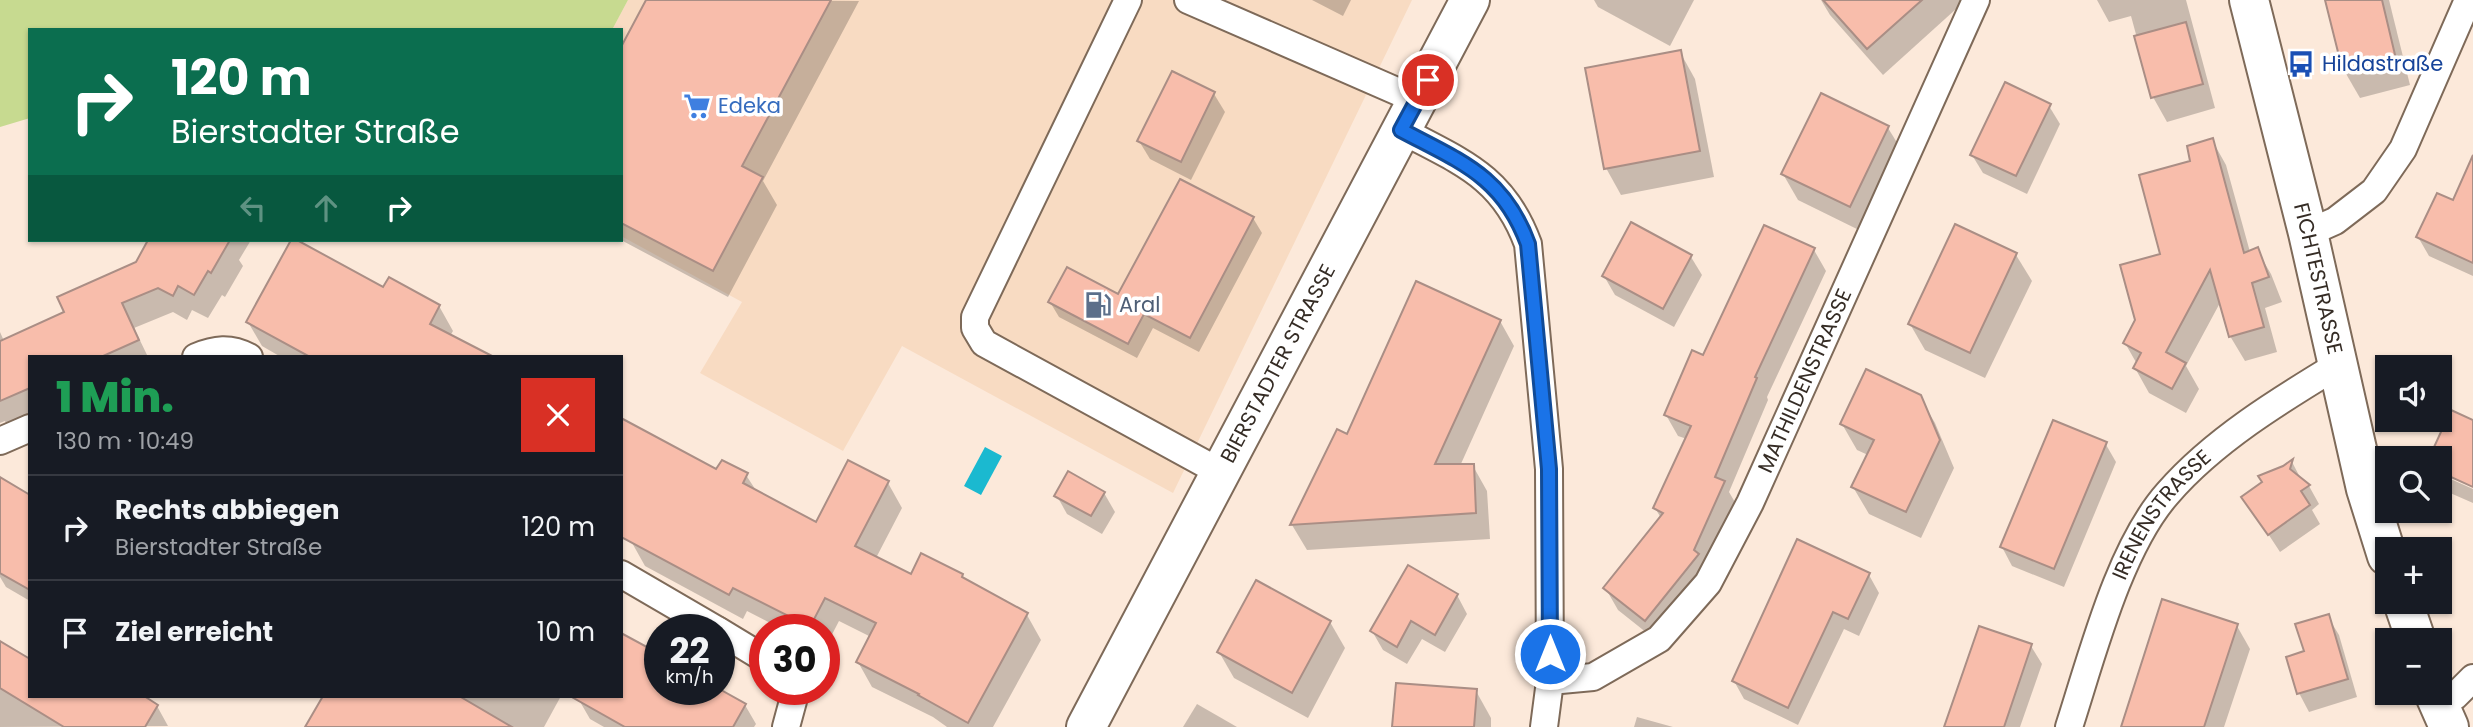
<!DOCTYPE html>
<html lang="de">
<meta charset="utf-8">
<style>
:root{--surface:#171b24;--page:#242831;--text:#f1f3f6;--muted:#9ea1a6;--line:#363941}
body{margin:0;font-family:Poppins,sans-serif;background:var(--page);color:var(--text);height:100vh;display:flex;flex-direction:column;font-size:26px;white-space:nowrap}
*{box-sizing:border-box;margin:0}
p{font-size:23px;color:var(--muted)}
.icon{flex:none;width:38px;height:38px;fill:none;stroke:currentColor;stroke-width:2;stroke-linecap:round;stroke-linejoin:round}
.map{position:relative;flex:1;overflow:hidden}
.drawer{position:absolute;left:28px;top:355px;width:595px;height:343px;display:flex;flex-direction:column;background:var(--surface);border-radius:0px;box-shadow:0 2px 5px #0004}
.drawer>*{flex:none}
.guide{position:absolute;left:28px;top:28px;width:595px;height:214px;border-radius:0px;box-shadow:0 2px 5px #0004;background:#0b6e4f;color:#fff;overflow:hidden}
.fabs{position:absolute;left:2375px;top:355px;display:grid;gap:14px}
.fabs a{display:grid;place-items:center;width:77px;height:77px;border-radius:0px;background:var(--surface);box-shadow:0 2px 5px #0004;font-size:35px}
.speed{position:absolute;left:644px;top:614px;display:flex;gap:14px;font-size:35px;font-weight:700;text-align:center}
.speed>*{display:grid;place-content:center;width:91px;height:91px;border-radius:50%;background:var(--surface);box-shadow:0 2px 5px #0004;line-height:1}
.speed small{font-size:18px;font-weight:400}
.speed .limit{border:10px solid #d22;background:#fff;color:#111}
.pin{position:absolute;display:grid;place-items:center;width:60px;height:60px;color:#fff;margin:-30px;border:4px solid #fff;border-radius:50%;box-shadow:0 2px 7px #0007}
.me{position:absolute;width:77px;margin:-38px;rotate:0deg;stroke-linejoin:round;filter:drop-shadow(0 0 5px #0008)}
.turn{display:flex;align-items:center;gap:24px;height:147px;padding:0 28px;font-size:32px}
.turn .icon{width:91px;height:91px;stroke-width:2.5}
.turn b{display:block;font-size:49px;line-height:60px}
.lanes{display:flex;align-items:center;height:66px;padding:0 28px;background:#0003;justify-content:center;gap:35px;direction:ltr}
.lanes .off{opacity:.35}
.round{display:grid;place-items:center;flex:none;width:74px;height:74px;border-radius:0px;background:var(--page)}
.head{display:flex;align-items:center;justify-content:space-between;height:119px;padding:0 28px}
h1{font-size:42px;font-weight:800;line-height:52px;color:#1e9e55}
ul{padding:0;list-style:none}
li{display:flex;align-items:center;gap:21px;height:105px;padding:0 28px;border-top:2px solid var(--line)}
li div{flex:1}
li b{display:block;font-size:26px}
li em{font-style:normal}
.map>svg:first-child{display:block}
.built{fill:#f8dbc2}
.green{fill:#c7da90}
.water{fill:#1bb9d0}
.shadow{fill:#0003}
.building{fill:#f8bdab;stroke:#aa8e85;stroke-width:2}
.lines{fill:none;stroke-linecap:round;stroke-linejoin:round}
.street-casing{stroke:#7e6a59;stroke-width:30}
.secondary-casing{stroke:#7e6a59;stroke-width:42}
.street{stroke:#fff;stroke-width:26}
.secondary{stroke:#fff;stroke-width:38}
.route-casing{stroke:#114b97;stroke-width:18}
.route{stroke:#1a73e8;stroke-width:12}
.labels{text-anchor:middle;stroke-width:7;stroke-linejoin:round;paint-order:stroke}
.transit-label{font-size:21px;fill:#164399;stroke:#fff;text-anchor:start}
.shop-label{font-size:21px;fill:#366cbe;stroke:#fff;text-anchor:start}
.street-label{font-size:21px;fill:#352c25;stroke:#fff}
.service-label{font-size:21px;fill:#4e5e75;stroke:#fff;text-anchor:start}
</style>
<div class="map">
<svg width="2473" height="727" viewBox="0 0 2473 727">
<rect width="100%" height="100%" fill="#fce9da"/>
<polygon class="built" points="628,0 1412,0 1173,493 902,346 843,451 700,373 742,302 621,236 621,30 612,30"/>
<polygon class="green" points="0,0 628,0 612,30 30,30 30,118 0,127"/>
<polygon class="water" points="985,447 1002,456 981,495 964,486"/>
<g class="shadow">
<polygon points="648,0 859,1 763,181 777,205 728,297 621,240 621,51"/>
<polygon points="1312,0 1351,0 1343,16"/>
<polygon points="1594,0 1694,0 1670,46 1598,7"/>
<polygon points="1821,0 1966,0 1883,75 1830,15"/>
<polygon points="2097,0 2188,0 2186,0 2215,108 2167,122 2153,97 2131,16 2109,22"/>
<polygon points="2327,0 2389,0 2410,85 2360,98 2345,72"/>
<polygon points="1680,52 1695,79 1714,177 1621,195 1606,168"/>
<polygon points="1214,94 1225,112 1191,180 1150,159 1139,141"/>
<polygon points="1822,95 1888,128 1904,154 1865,233 1798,200 1783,174"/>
<polygon points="2049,106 2060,124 2027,194 1983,173 1972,155"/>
<polygon points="2212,140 2226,165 2250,252 2257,250 2271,274 2282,302 2265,308 2277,352 2245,361 2230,336 2221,301 2186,366 2199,389 2186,413 2149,393 2135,368 2137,364 2125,343 2137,321 2163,255 2193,162"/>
<polygon points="2473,159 2473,276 2429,256 2418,237 2454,202"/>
<polygon points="1253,218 1262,233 1199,352 1153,328 1137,358 1059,317 1050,302 1119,296"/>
<polygon points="150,240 251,240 239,260 243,266 225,297 222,295 208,318 192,310 187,320 173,312 134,328 148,357 30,357 30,418 8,428 5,421 0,423 0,332 4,341 66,312 137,263"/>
<polygon points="294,240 384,289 439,306 453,331 450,336 490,357 281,357 262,346 248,322"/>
<polygon points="1814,250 1826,271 1767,397 1768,400 1729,492 1736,504 1706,570 1657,641 1618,610 1606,589 1661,518 1655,508 1687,439 1678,436 1666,415"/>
<polygon points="2016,255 2032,281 1985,378 1925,350 1910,324"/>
<polygon points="1691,257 1702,275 1674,327 1615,295 1604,276"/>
<polygon points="1500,321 1514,346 1460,466 1473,466 1487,491 1490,539 1307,550 1292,525 1348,437"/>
<polygon points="1919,396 1935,423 1954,468 1921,538 1869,514 1853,487 1868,455 1857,450 1842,424"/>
<polygon points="2452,413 2473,422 2473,485 2444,473 2444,476 2473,489 2473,503 2441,489 2440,458 2431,458"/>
<polygon points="2105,443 2116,462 2064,587 2012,566 2002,547"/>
<polygon points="2292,462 2302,481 2309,486 2319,504 2312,510 2320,524 2280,552 2244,497"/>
<polygon points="717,471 746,475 757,492 816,525 888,483 902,508 876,558 912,576 962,575 966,582 1027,615 1041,640 993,727 947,727 933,717 872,687 858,662 871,637 839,621 824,650 824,630 784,630 747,611 743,619 645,566 631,541"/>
<polygon points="0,485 30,497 30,601 6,587 0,577"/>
<polygon points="1104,493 1115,512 1102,534 1067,514 1057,496"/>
<polygon points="1869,575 1879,593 1859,636 1844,629 1798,725 1744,699 1734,681"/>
<polygon points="1457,595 1467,614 1445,652 1422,639 1407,664 1383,650 1372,631"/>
<polygon points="2328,617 2339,635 2357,697 2309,712 2299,693 2306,653"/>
<polygon points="1330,622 1345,648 1308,718 1234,678 1219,652"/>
<polygon points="2237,626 2250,649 2224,727 2123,727"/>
<polygon points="0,643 30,696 157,706 168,726 0,727"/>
<polygon points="2031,646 2042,664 2020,727 1946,727"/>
<polygon points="660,690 717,690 745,705 756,724 754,727 604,727 590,719 579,700 621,696"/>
<polygon points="1476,691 1491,718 1491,727 1394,727"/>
<polygon points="325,696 561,696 544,727 307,727"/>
<polygon points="1197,704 1237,727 1183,727"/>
<polygon points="1637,717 1673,727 1634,727"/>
</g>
<g class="building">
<polygon points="646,0 831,0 742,166 763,177 713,271 621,223 621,47"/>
<polygon points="1823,0 1922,0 1867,49"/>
<polygon points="2325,0 2382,0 2396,59 2343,72"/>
<polygon points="2186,22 2203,84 2151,98 2134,36"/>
<polygon points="1681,50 1700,151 1604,169 1585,68"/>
<polygon points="1172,71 1215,92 1181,162 1137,141"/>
<polygon points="2005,82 2051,104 2016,176 1970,155"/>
<polygon points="1821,93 1889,126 1850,207 1781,174"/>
<polygon points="2213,138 2244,253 2258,247 2269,277 2252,283 2264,327 2229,337 2210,270 2166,352 2186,363 2172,389 2133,368 2141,353 2123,343 2135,320 2120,265 2160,254 2139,175 2190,161 2187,146"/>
<polygon points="2473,155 2473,263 2416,237 2437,193 2453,200"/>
<polygon points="1180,179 1254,217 1190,338 1144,314 1128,344 1048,302 1067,267 1118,294"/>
<polygon points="1631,222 1692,255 1663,309 1602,276"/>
<polygon points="1955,224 2017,253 1970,353 1908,324"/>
<polygon points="1764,225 1815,248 1755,377 1757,378 1715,477 1725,481 1694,550 1699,554 1645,621 1603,588 1663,513 1653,508 1691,426 1664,415 1692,350 1703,355"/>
<polygon points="148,240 230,240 211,273 208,271 194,295 178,286 173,296 158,288 122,303 139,340 101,357 30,357 30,388 0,401 0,341 64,312 57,297 136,262"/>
<polygon points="291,240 297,240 383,287 389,277 440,305 430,324 494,357 310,357 246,322"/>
<polygon points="1416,281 1501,320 1435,464 1474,464 1476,513 1290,525 1337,429 1347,434"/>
<polygon points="1866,369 1921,395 1940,440 1906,512 1851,487 1874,440 1840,424"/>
<polygon points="2451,410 2473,420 2473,487 2440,472 2440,458 2429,458"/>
<polygon points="621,418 716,469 722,460 748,473 743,483 816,522 848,460 889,481 855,546 911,574 921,553 963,574 962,577 1028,613 968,723 918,695 919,694 856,662 876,623 825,598 810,627 733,588 729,595 621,537"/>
<polygon points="2053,420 2107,442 2054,569 2000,547"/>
<polygon points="2293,459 2290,469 2310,485 2301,491 2310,505 2268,535 2241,497 2262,482 2258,476 2283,466"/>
<polygon points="1068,471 1105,492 1091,516 1054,496"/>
<polygon points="0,477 30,495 30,590 0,573"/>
<polygon points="1797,539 1870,573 1848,619 1833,612 1788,708 1732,681"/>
<polygon points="1408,565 1458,594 1435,635 1411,621 1397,647 1370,631"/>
<polygon points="1256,580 1331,621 1292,693 1217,652"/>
<polygon points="2162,599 2238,624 2204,727 2121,727"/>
<polygon points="2329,614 2348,679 2297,694 2286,657 2304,651 2295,624"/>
<polygon points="1979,626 2032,644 2004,727 1944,727"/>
<polygon points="621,633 660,654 660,690 721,690 746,704 733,727 625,727 570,696 621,696"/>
<polygon points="0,641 30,659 30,696 144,696 158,705 145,727 64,727 0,688"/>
<polygon points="1396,683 1477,689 1474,727 1392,727"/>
<polygon points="323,696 459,696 512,727 305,727"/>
</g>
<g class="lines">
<defs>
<g id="street">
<polyline points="1128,0 975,317 975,328 984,343 1220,472"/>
<polyline points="1188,0 1417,100"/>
<path d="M1401,130C1461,162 1503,176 1528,244L1549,469L1550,681L1544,727"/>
<polyline points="2308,233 2335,221 2374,191 2403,149 2468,0"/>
<path d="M196,357C215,349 230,347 249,357"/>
<polyline points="0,441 30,428"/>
<polyline points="621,574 717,630"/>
<polyline points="719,631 765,659"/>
<path id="s1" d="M1550,681L1593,677L1659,639L1708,583L1750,503L1976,0"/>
<polyline points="2439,706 2455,696 2473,678"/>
<polyline points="786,727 793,701 789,690"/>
<path id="s2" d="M2069,727C2092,656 2119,548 2168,493C2213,441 2280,400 2338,365"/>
</g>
<g id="secondary">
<path id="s3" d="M2249,0L2308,233L2366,489L2387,556"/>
<polyline points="2403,602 2416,640"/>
<polyline points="2434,693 2449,727"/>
<path id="s4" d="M1086,727L1470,0"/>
</g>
</defs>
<use href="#street" class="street-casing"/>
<use href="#secondary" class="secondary-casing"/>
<use href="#street" class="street"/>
<use href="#secondary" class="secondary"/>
</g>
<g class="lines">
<defs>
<path id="route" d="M1428,80L1401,130C1461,162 1503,176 1528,244L1549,469L1550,654"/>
</defs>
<use href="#route" class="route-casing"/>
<use href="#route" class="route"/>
</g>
<defs>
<symbol id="bus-bare" viewBox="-9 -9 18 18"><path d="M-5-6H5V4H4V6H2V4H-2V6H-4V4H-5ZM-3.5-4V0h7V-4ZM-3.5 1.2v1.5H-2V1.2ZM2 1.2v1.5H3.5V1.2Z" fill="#1a4fb4" stroke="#fff" stroke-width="2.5" paint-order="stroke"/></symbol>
<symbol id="supermarket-bare" viewBox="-9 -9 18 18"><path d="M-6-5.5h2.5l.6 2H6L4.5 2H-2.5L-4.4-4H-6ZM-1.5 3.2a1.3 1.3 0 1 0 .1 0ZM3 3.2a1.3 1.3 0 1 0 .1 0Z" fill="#3f7fe0" stroke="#fff" stroke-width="2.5" paint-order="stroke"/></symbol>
<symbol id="fuel-bare" viewBox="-9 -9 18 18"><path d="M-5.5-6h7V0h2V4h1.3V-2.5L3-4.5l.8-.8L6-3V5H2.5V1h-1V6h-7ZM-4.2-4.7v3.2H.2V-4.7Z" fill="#5c6f8a" stroke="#fff" stroke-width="2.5" paint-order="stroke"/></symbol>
</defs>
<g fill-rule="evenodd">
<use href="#bus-bare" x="2282" y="45" width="38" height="38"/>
<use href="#supermarket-bare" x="678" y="87" width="38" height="38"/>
<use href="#fuel-bare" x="1079" y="286" width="38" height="38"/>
</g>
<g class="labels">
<g class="transit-label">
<text x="2322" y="71">Hildastraße</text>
</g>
<g class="shop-label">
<text x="718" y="113">Edeka</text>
</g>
<g class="street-label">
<text dy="7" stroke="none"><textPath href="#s3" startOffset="287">FICHTESTRASSE</textPath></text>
<text dy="7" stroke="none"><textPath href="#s4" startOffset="411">BIERSTADTER STRASSE</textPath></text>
<text dy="7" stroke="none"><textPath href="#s1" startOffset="418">MATHILDENSTRASSE</textPath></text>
<text dy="7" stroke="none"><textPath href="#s2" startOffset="234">IRENENSTRASSE</textPath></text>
</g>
<g class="service-label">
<text x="1119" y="312">Aral</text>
</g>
</g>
</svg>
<div class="fabs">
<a><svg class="icon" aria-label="sound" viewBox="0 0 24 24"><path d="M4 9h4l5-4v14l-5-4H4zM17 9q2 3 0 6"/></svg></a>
<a><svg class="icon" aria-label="search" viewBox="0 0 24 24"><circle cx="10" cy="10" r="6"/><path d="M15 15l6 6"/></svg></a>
<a>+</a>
<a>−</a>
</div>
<div class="speed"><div>22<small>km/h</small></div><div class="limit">30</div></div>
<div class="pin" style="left:1428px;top:80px;background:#d93025"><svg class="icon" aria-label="arrive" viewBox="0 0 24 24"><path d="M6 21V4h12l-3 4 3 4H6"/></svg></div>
<svg class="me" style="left:1550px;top:654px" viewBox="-20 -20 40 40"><circle r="17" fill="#1a73e8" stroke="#fff" stroke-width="3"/><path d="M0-11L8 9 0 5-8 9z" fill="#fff"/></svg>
<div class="guide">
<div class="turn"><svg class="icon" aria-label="right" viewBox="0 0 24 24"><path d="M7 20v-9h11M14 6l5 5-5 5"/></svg><div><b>120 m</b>Bierstadter Straße</div></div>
<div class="lanes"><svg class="icon off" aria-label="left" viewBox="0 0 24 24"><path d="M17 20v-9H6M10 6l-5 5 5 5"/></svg><svg class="icon off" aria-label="ahead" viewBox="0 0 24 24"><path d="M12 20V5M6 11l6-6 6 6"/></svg><svg class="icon" aria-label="right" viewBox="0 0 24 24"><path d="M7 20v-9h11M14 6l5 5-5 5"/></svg></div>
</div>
<section class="drawer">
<div class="head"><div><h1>1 Min.</h1><p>130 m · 10:49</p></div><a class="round" style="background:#d93025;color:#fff"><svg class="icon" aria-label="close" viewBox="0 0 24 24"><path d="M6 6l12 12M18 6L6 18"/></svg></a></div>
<ul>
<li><svg class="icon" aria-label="right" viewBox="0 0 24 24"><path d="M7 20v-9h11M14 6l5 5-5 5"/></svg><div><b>Rechts abbiegen</b><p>Bierstadter Straße</p></div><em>120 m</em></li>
<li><svg class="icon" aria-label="arrive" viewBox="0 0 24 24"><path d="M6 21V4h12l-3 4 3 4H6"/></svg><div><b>Ziel erreicht</b></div><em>10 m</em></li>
</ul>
</section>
</div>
